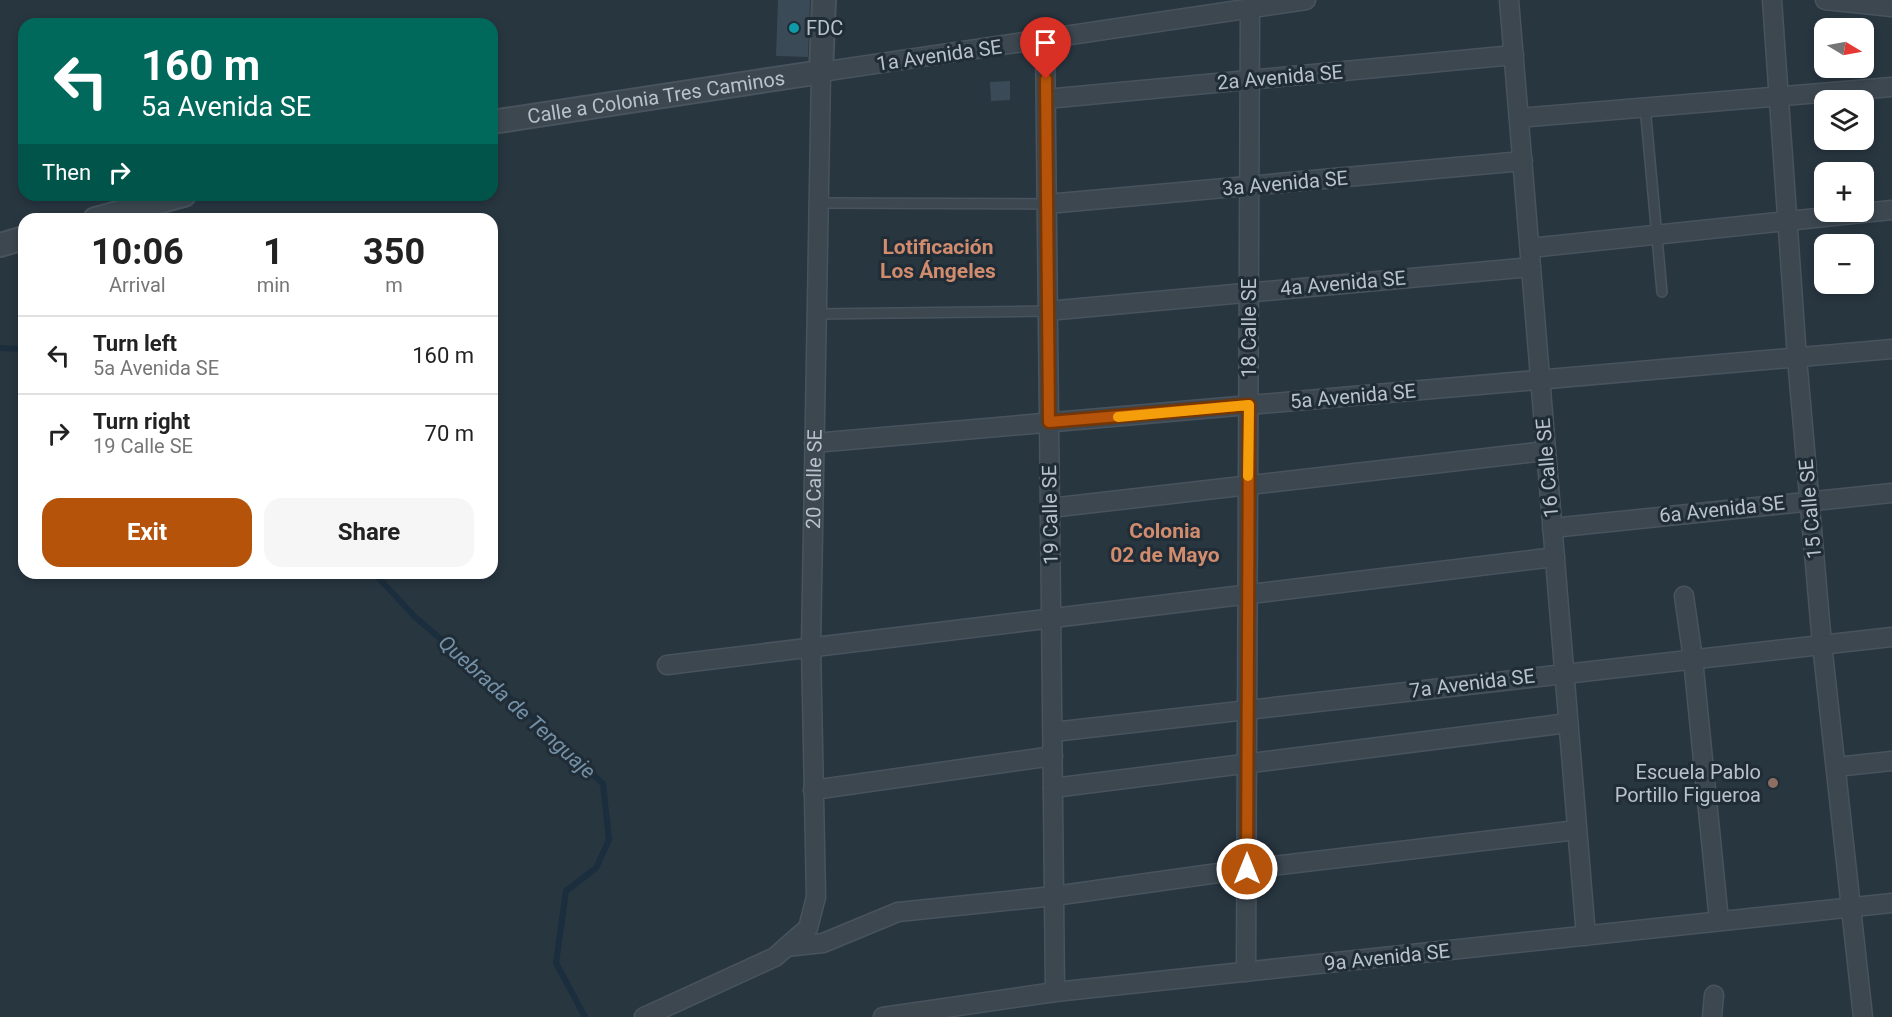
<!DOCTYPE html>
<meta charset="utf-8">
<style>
:root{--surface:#fff;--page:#f6f6f6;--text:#222;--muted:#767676;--line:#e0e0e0;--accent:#b45309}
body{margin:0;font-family:Roboto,sans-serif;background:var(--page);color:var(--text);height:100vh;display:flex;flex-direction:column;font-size:22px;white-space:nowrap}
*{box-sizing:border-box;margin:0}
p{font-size:20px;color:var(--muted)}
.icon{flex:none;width:33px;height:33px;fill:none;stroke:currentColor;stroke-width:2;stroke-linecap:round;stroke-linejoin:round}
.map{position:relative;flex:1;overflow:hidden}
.side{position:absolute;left:18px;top:213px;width:480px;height:366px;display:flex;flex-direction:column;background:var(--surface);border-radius:18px;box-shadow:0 3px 9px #0003}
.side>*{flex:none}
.banner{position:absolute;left:18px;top:18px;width:480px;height:183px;border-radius:18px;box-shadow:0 3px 9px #0003;background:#00695c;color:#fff;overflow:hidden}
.needle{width:39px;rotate:100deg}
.tools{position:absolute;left:1814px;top:18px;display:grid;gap:12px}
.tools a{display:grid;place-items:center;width:60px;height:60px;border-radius:12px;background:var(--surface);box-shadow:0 3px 9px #0003;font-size:30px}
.pin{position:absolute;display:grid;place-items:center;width:51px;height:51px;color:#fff;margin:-62px -26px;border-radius:50% 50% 50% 0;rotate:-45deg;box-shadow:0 0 6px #0007}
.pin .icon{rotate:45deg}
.me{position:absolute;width:66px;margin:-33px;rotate:0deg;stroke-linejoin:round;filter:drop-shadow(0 0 4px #0008)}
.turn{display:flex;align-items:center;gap:21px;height:126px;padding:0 24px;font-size:27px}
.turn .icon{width:78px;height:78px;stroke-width:2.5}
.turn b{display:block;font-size:42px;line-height:51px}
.then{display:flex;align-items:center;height:57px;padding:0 24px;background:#0003;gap:12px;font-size:22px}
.eta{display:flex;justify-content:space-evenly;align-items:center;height:102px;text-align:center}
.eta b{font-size:36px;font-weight:700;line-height:42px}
.cta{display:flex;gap:12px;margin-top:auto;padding:12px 24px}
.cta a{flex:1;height:69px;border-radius:18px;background:var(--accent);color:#fff;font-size:24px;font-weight:700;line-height:69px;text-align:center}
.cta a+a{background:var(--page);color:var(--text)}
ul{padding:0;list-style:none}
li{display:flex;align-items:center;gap:18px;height:78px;padding:0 24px;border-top:2px solid var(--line)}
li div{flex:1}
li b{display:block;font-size:22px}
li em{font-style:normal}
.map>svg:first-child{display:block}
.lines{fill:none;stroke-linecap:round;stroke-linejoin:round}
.stream{stroke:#1b2e3e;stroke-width:6}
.building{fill:#3a4a56}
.service-casing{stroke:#49535d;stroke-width:12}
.minor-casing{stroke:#49535d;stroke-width:21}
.tertiary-casing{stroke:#49535d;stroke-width:26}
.service{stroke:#3c4750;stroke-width:9}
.minor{stroke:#3c4750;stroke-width:18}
.tertiary{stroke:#3c4750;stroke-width:22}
.route-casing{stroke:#753606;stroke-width:15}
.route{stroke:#b45309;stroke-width:10}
.slow{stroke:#f59e0b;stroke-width:10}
.culture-dot{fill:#0f9aa8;stroke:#202c36;stroke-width:2}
.education-dot{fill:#8d6e63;stroke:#202c36;stroke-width:2}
.labels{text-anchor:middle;stroke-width:6;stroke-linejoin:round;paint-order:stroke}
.poi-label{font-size:20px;fill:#b9c2cb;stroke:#202c36;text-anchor:start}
.street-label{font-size:20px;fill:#b9c2cb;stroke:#202c36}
.neighbourhood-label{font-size:21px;font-weight:bold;fill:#d18c6e;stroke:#202c36}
.water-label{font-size:21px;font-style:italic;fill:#7491a7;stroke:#202c36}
</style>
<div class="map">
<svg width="1892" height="1017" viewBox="0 0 1892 1017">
<rect width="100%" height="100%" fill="#283640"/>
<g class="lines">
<g class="stream">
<polyline points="0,348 24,349"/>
<polyline points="374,573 415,617 552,734 603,784 609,840 596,868 566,891 556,963 585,1017"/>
</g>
</g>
<g class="building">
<polygon points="778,0 810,0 808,57 776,56"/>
<polygon points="1010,81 1010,100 991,101 990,82"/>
</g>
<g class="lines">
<defs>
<g id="service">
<polyline points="1645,106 1662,292"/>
<polyline points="819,203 1047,204"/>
<polyline points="817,314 1047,311"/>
</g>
<g id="minor">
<polyline points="1509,0 1586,936"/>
<polyline points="1772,0 1797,358 1822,644 1863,1017"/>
<polyline points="1825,0 1892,7"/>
<polyline points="1045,39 1055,992"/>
<polyline points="1046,99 1514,55"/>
<polyline points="1519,118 1892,87"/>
<polyline points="1047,204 1523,161"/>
<polyline points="1530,248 1892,210"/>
<polyline points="1047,311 1531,267"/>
<polyline points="814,443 1892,349"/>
<polyline points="1050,508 1546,451"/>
<polyline points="1552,528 1892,493"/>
<polyline points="1684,596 1693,659 1719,921"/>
<polyline points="667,665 1555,557"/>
<polyline points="1053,732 1892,637"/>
<polyline points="1836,767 1892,761"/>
<polyline points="1053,788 1568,723"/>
<polyline points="813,790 1053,756"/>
<polyline points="786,947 823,943 898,912 1054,896 1247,869 1577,830"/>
<polyline points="1246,972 1250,9"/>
<path id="s1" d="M644,1017L775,957L808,928L816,897L811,646L821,72L1306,0"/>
<polyline points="883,1017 1055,992 1892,903"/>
<polyline points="1712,1017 1714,995"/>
</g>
<g id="tertiary">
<path id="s2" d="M492,122L821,72L824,0"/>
<polyline points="95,219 184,195"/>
<polyline points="0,245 24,238"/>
</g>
</defs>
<use href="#service" class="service-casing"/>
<use href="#minor" class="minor-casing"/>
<use href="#tertiary" class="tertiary-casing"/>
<use href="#service" class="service"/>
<use href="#minor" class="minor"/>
<use href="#tertiary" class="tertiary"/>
</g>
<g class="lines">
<defs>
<polyline id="route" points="1046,79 1049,422 1249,405 1247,869"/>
</defs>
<use href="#route" class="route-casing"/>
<use href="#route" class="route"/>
<polyline class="slow" points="1118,417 1249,405 1248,476"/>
</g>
<circle class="culture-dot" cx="794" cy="28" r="6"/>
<circle class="education-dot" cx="1773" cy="783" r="6"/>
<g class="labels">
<g class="poi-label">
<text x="806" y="35">FDC</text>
<text x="1761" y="779" text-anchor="end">Escuela Pablo<tspan x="1761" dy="23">Portillo Figueroa</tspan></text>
</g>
<g class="street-label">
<text transform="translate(939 55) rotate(-8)" y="7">1a Avenida SE</text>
<text transform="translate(1280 77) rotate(-5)" y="7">2a Avenida SE</text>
<text dy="7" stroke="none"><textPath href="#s2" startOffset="166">Calle a Colonia Tres Caminos</textPath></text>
<text transform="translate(1285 183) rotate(-5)" y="7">3a Avenida SE</text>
<text transform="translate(1343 283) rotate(-5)" y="7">4a Avenida SE</text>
<text transform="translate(1249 328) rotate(-90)" y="7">18 Calle SE</text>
<text transform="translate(1353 396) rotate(-5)" y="7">5a Avenida SE</text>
<text transform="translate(1547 468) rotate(-95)" y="7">16 Calle SE</text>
<text dy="7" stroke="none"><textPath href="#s1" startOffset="638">20 Calle SE</textPath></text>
<text transform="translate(1722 509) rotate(-6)" y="7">6a Avenida SE</text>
<text transform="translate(1810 509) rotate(-95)" y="7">15 Calle SE</text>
<text transform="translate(1050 515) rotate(-91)" y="7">19 Calle SE</text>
<text transform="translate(1472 683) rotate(-7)" y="7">7a Avenida SE</text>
<text transform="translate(1387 957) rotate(-6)" y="7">9a Avenida SE</text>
</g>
<g class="neighbourhood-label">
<text x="938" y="254">Lotificación<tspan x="938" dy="24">Los Ángeles</tspan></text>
<text x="1165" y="538">Colonia<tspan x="1165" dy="24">02 de Mayo</tspan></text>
</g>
<g class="water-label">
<text transform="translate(517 707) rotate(42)" y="7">Quebrada de Tenguaje</text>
</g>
</g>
</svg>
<div class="tools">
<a><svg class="needle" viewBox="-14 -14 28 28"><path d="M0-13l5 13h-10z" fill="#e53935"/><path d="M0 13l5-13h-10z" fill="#767676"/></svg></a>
<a><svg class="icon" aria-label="layers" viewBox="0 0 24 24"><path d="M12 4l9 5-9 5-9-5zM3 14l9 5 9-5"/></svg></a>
<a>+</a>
<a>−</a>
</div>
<div class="pin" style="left:1046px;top:79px;background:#d93025"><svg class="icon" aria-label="arrive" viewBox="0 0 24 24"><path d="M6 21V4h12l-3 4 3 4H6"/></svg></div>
<svg class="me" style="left:1247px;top:869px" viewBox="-20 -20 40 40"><circle r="17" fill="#b45309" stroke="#fff" stroke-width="3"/><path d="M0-11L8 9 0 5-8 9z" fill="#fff"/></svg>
<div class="banner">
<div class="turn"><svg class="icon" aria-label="left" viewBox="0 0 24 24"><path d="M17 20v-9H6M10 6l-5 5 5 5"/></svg><div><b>160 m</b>5a Avenida SE</div></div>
<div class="then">Then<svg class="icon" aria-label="right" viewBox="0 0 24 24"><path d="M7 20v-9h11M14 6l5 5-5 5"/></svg></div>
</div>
<section class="side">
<div class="eta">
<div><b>10:06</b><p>Arrival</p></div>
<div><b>1</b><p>min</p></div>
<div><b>350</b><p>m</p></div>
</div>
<ul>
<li><svg class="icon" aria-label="left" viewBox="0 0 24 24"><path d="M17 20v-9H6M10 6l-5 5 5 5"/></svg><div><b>Turn left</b><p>5a Avenida SE</p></div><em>160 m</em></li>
<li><svg class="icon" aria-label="right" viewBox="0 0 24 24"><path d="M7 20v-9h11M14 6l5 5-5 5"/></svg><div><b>Turn right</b><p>19 Calle SE</p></div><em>70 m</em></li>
</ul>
<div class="cta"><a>Exit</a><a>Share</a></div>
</section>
</div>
